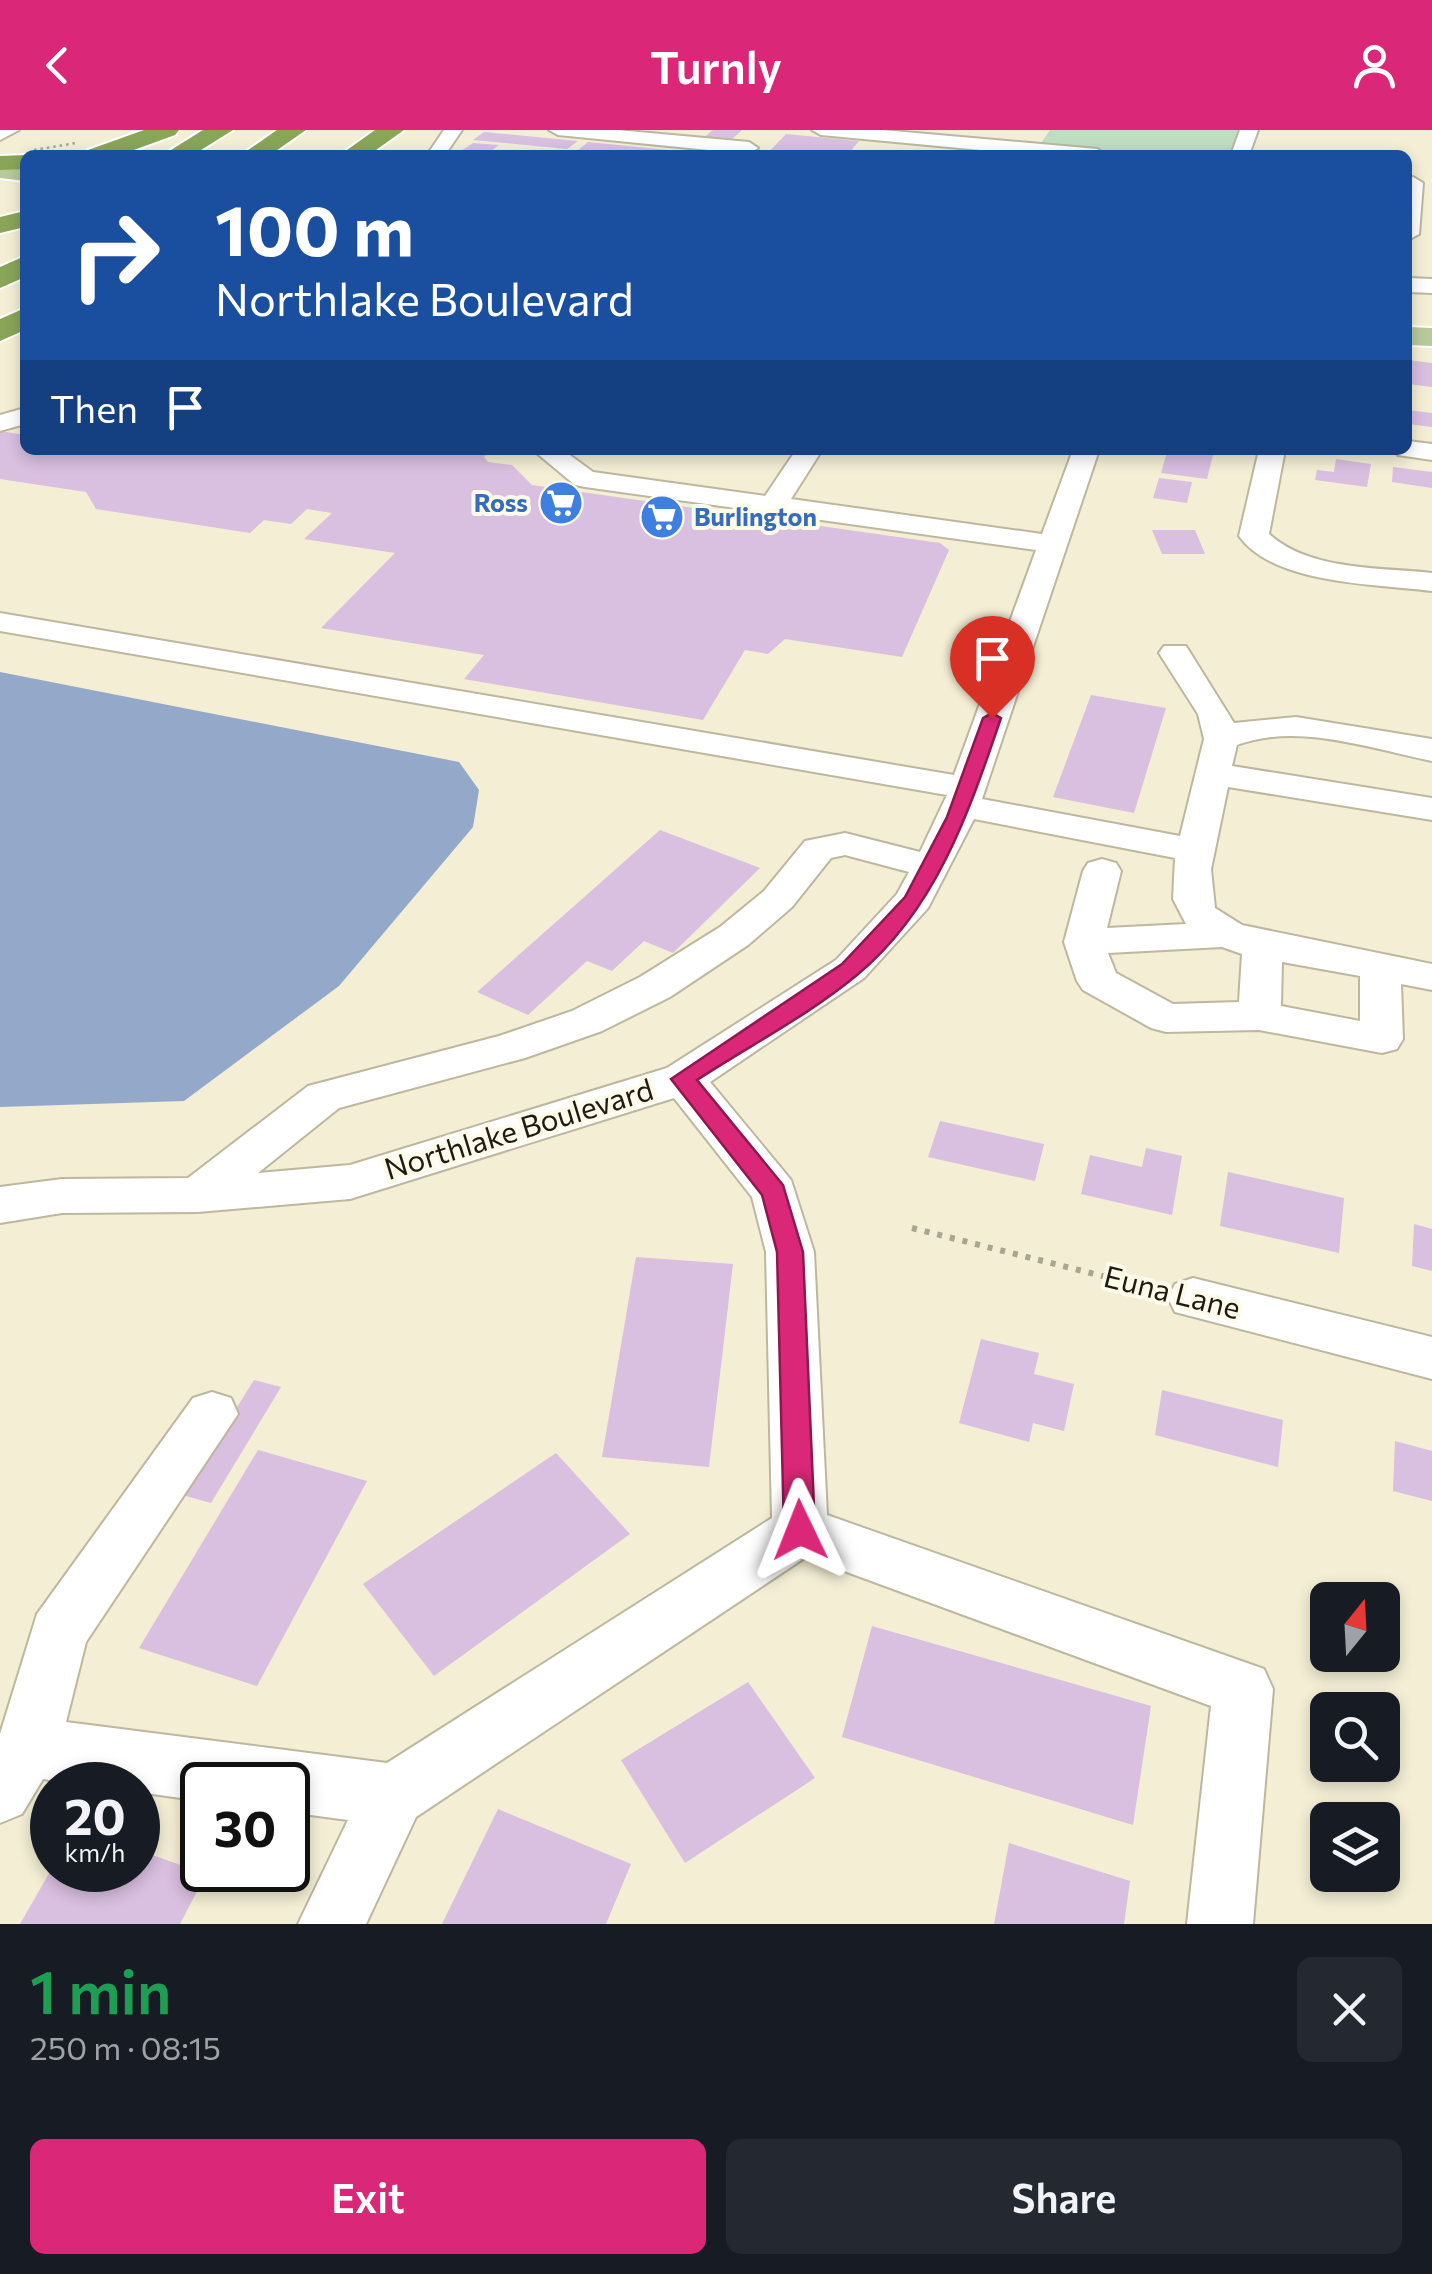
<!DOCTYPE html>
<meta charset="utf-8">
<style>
:root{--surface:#171b24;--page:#242831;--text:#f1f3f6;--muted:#9ea1a6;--accent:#db2777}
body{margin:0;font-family:Commissioner,sans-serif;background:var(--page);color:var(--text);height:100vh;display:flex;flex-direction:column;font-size:38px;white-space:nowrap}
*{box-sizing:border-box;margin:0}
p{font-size:32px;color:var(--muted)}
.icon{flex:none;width:55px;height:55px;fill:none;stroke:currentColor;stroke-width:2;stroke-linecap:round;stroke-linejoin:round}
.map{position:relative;height:1794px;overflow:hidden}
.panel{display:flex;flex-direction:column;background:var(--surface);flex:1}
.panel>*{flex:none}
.banner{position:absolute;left:20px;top:20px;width:1392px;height:305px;border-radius:15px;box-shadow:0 5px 15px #0003;background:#1a4fa0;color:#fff;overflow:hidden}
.needle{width:65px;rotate:18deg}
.controls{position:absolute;left:1310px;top:1452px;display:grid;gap:20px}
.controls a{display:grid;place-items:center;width:90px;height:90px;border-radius:15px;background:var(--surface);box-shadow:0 5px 15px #0003;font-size:50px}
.speed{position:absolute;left:30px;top:1632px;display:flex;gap:20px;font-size:50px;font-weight:700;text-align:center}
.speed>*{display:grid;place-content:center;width:130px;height:130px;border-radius:50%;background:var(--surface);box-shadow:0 5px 15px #0003;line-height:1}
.speed small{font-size:25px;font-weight:400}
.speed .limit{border:5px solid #111;border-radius:15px;background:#fff;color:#111}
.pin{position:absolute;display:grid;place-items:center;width:85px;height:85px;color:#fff;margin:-102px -42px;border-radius:50% 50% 50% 0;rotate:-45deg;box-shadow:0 0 10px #0007}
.pin .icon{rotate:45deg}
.me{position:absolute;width:110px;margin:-55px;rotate:358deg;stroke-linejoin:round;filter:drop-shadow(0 0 8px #0008)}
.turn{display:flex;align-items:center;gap:35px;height:210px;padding:0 30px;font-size:45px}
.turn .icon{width:130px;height:130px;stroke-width:2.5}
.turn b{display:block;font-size:70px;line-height:85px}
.then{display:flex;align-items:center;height:95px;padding:0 30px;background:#0003;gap:20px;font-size:38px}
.round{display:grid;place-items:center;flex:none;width:105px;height:105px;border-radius:15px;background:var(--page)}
.headline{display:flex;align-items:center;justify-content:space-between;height:170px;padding:0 30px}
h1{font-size:60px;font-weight:600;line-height:75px;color:#1e9e55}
.cta{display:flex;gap:20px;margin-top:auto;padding:20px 30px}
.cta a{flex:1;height:115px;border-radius:15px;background:var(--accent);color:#fff;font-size:40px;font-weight:600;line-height:115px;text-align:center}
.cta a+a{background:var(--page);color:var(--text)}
header{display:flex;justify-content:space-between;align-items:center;height:130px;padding:0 30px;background:var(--accent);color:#fff;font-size:45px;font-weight:600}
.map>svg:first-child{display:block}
.green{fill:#bfddc0}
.water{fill:#94a8c9}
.building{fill:#d9bfe0}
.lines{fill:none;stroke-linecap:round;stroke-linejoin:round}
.minor-casing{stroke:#bcb79e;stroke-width:4}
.major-casing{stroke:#fff;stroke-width:4}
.highway-casing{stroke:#fff;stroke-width:4}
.path-far1{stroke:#a9a590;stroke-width:2.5;stroke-dasharray:2.5 4;stroke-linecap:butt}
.path{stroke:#a9a590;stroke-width:6;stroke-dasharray:5 8;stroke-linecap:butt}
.minor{fill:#fff;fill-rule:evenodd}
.major{fill:#b8c99a;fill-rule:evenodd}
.highway{fill:#89a557;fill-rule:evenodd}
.route{fill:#db2777;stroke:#8e194d;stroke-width:2.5}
.labels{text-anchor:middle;stroke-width:8;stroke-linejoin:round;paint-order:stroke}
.far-shop-label{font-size:25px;font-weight:bold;fill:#366cbe;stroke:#fefbeb;text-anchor:end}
.street-label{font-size:30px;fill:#1e1c12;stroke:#fefbeb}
</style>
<header><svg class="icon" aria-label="back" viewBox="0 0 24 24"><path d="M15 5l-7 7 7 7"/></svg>Turnly<svg class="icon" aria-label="person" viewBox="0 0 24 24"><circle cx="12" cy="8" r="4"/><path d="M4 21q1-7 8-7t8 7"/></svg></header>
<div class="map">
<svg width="1432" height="1794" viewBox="0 0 1432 1794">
<rect width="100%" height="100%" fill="#f3eed4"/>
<polygon class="green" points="1050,0 1242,0 1234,25 1134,25 1039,16"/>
<polygon class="water" points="0,542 459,632 479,660 473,697 339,856 184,971 0,977"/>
<g class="building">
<polygon points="713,0 742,0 730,11 703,8"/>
<polygon points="484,2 578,11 567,19 473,10"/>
<polygon points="786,4 859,11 847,25 766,25"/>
<polygon points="588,12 679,21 674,25 623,25 577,21"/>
<polygon points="473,13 499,15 485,25 455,25"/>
<polygon points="1408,230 1432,233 1432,257 1408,254"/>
<polygon points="1408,280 1432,283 1432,297 1408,294"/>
<polygon points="0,301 25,305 25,320 150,323 154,320 491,320 484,327 488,332 512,335 532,355 940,413 949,420 902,527 785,509 768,524 745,520 703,590 464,549 484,525 321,498 395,423 304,409 332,383 307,379 291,394 264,390 250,403 96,379 86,362 0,349"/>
<polygon points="1183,320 1214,321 1207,349 1161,343 1167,322 1182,324"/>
<polygon points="1336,329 1371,334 1367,357 1315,350 1317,340 1334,342"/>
<polygon points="1393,337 1432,342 1432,358 1392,352"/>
<polygon points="1159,348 1192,352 1187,373 1153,368"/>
<polygon points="1152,400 1195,400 1205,424 1162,424"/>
<polygon points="1091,565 1166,578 1134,683 1053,667"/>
<polygon points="660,700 760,738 673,823 644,811 612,841 587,831 528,885 477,862"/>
<polygon points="940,991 1044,1014 1035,1051 928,1027"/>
<polygon points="1146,1018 1182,1026 1172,1085 1081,1064 1090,1025 1142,1037"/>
<polygon points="1228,1042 1344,1068 1339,1123 1220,1096"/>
<polygon points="1414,1094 1432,1099 1432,1141 1412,1136"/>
<polygon points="636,1127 733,1134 709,1337 602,1327"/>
<polygon points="981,1209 1039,1223 1034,1244 1074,1254 1064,1301 1033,1293 1029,1312 959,1293"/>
<polygon points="254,1250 281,1257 211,1373 182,1365"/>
<polygon points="1162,1260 1283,1290 1278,1337 1155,1305"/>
<polygon points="1395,1311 1432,1321 1432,1371 1393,1361"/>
<polygon points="258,1320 367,1351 257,1556 139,1518"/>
<polygon points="556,1323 630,1404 434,1546 363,1454"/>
<polygon points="872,1496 1151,1576 1133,1695 842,1607"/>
<polygon points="748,1552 815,1648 685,1733 621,1630"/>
<polygon points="498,1679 631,1734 606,1794 442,1794"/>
<polygon points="1009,1713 1130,1751 1124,1794 994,1794"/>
<polygon points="138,1720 206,1744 180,1794 20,1794 51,1740 138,1740"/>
</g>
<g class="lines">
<defs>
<g id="minor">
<polygon points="0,0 19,0 0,10"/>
<polygon points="444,0 462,0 445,25 427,25"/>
<polygon points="549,0 617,0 749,12 758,18 749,24 558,5"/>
<polygon points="812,0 882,0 1097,19 1106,25 1035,25 821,5"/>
<polygon points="1240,0 1258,0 1249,25 1231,25"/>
<polygon points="1413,47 1423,53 1419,104 1408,110 1408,48"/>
<polygon points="1408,148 1432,149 1432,163 1408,162"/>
<polygon points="25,278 25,294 0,301 0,285"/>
<polygon points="1408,311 1432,314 1432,330 1398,325 1395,320 1408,320"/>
<path d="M533,320H563L593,342L765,366L796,320H822L791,369L1042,404L1073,320H1099L982,669L1180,706L1204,609L1198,584L1159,523L1164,516H1186L1234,593L1296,587L1432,609V631C1372,619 1297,592 1237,615L1232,636L1432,668V690L1228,657L1211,739L1215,778L1242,795L1432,834V860L1401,854L1403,909L1397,919L1382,923L1259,900L1166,902L1151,898L1083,860L1077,851L1064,812L1083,741L1088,733L1102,729L1116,733L1121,741L1107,798L1186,794L1173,769L1175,728L974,689L928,778L864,848L710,952L791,1050L814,1122L827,1385L1264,1539L1273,1559L1253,1794H1187L1211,1576L806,1427L416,1687L366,1794H298L348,1690L288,1682V1655H202V1671L138,1662V1655H85L43,1649L22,1684L0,1693V1604L37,1484L193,1268L212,1262L231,1268L238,1284L86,1512L66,1592L387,1633L772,1388L766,1122L752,1067L674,968L350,1069L198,1082L62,1083L0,1093V1057L62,1049L188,1048L308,956L499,906L572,881L640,847L720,797L764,761L805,711L845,703L920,722L947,665L0,501V483L954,645L1036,420L585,357L575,355ZM845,725L909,742L897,764L836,830L667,938L350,1035L258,1043L339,978L525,928L602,901L670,867L748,815L792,777L831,728ZM1222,817L1242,824L1239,872L1173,874L1116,843L1108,823ZM1282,832L1360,846V891L1281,876Z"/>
<path d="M1259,320H1285L1269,404C1310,441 1380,437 1432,443V461C1377,454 1274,455 1239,406Z"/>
<polygon points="1193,1148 1432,1207 1432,1249 1175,1182 1168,1168 1175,1154"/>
</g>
<g id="major">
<polygon points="0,32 25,35 25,51 0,48"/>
<polygon points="1408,197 1432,198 1432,216 1408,215"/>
</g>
<g id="highway">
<polygon points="144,0 179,0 175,5 120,25 85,25 88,20"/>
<polygon points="203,0 233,0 193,25 163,25"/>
<polygon points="277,0 306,0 270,25 241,25"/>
<polygon points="375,0 404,0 369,25 340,25"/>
<polygon points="25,25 25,39 0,40 0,26"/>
<polygon points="25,81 25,97 0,103 0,87"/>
<polygon points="25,126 25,147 0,158 0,137"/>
<polygon points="25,178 25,200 0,211 0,189"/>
</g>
</defs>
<use href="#minor" class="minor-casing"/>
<use href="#major" class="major-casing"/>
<use href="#highway" class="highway-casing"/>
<polyline class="path-far1" points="34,20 76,13"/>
<polyline class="path" points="912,1098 1158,1160"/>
<use href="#minor" class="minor"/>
<use href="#major" class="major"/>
<use href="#highway" class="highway"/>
</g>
<path class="route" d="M992,583L1001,588C969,682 936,780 857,845C809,885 749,916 697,950L783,1055L803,1122L815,1400L810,1409L800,1413L789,1409L784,1400L777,1122L762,1065L671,949L842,834L905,767L947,687L983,588Z"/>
<defs>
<symbol id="supermarket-disc" viewBox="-11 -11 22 22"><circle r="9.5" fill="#3f7fe0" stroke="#fefbeb"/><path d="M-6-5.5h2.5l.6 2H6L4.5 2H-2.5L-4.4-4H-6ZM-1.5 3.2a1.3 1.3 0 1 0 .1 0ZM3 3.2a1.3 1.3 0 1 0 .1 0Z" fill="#fff"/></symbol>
</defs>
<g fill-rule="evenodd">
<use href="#supermarket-disc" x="536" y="348" width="50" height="50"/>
<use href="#supermarket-disc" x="637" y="362" width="50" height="50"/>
</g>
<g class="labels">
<g class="far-shop-label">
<text x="528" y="382">Ross</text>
<text x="694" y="396" text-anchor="start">Burlington</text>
</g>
<g class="street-label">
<text transform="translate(519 1000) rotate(-17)" y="10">Northlake Boulevard</text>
<text transform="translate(1172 1163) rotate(14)" y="10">Euna Lane</text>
</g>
</g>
</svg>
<div class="controls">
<a><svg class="needle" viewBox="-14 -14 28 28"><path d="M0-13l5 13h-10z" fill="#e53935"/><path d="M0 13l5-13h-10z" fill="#9ea1a6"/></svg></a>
<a><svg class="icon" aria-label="search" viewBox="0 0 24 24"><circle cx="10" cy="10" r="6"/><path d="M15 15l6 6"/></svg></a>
<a><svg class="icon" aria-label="layers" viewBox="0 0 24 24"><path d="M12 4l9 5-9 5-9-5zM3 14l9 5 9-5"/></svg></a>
</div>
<div class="speed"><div>20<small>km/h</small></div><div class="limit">30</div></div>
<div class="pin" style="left:992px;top:588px;background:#d93025"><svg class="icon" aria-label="arrive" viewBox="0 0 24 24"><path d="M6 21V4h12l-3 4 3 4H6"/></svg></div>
<svg class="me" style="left:800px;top:1400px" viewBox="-20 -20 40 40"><path d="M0-17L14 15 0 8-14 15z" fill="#db2777" stroke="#fff" stroke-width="4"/></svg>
<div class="banner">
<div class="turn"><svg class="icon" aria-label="right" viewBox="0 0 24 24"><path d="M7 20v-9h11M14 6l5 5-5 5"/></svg><div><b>100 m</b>Northlake Boulevard</div></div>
<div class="then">Then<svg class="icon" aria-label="arrive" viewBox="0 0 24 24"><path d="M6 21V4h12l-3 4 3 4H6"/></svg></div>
</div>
</div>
<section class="panel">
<div class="headline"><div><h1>1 min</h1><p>250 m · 08:15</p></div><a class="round"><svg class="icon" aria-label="close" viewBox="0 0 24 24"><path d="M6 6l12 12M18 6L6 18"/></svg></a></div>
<div class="cta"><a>Exit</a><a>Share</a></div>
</section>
